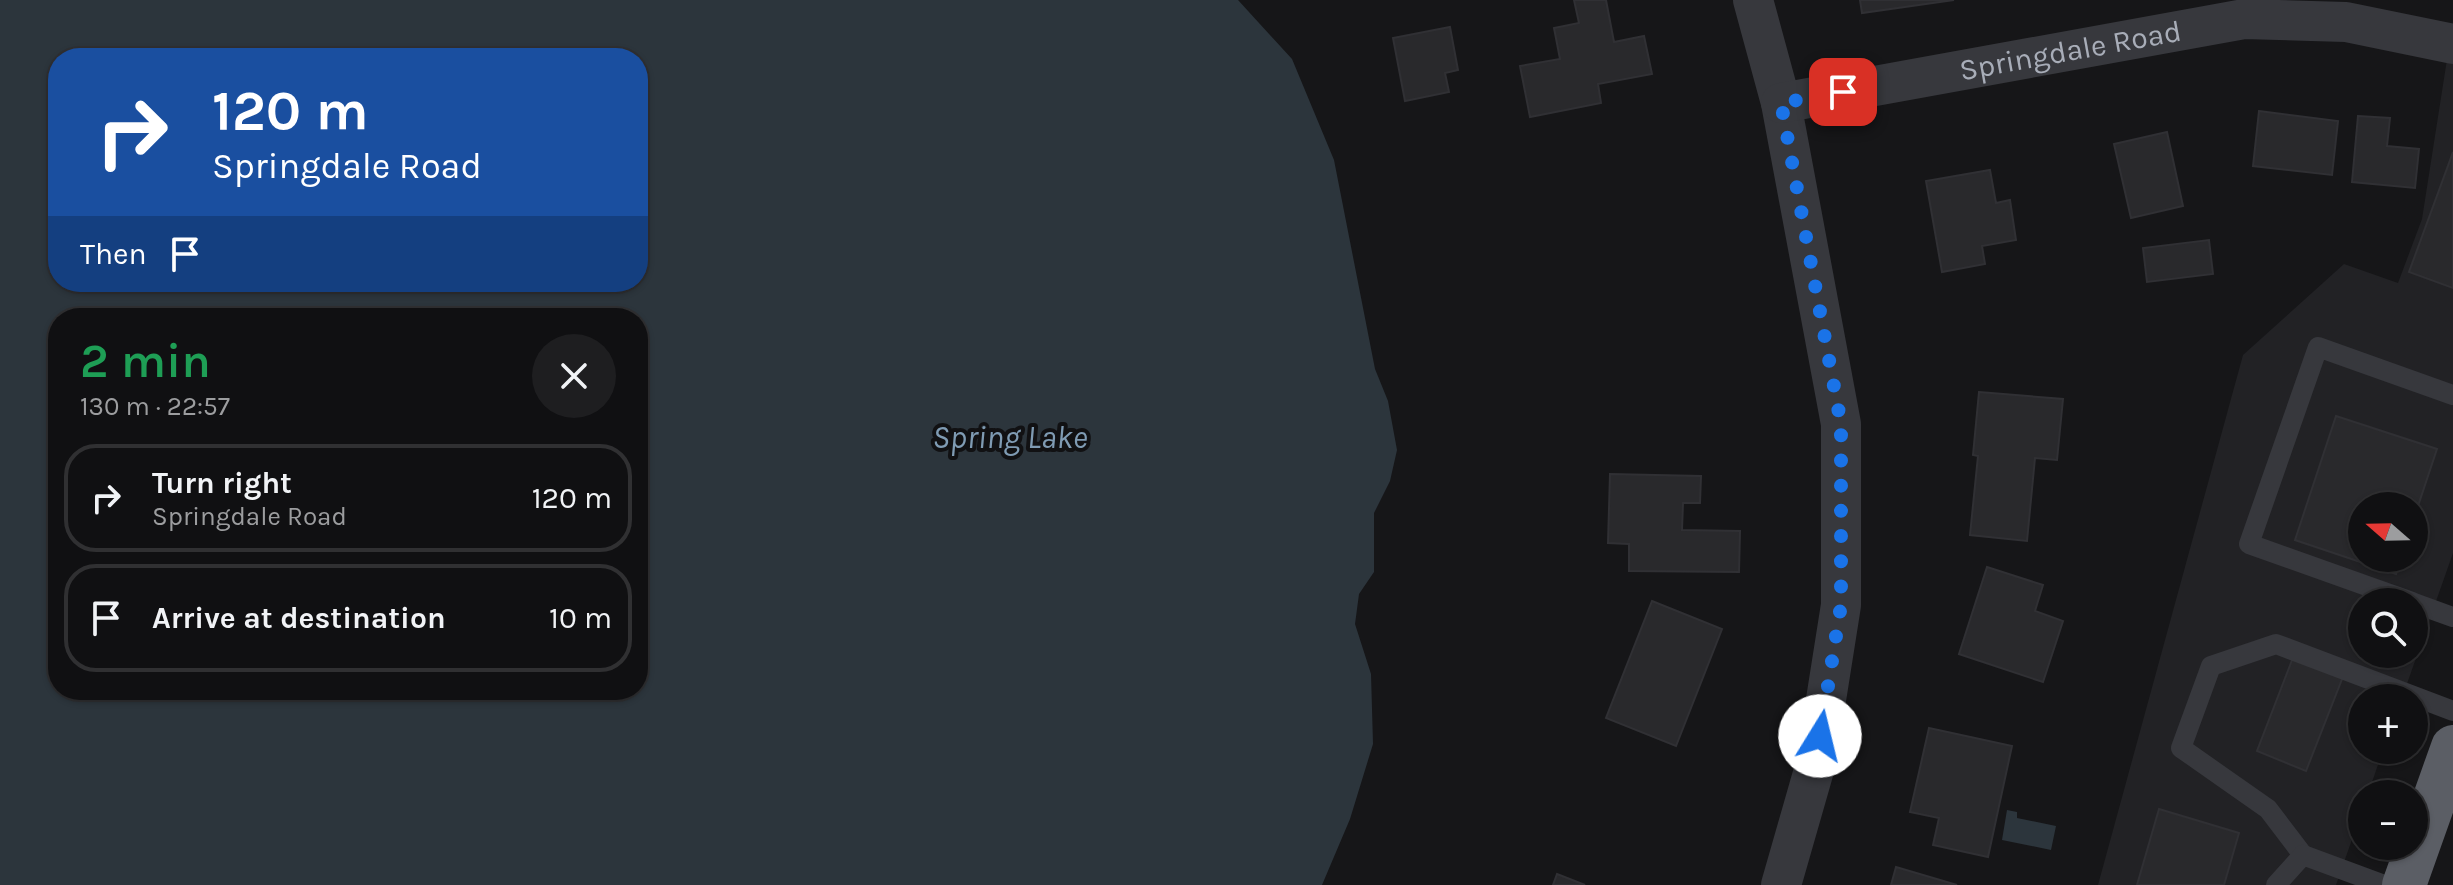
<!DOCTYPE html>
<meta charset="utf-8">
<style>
:root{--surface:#101012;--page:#1e1e20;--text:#f1f3f6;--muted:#9c9d9f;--line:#303032}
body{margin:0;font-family:Karla,sans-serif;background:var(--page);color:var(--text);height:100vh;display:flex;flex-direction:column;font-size:30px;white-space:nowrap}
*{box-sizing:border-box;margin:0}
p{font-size:26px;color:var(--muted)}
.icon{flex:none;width:44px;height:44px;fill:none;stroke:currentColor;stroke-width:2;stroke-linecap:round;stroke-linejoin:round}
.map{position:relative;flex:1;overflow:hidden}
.sheet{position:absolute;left:48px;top:308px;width:600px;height:392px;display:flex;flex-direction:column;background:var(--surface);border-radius:32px;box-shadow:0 2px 6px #0004,0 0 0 2px var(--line)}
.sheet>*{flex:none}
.top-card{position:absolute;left:48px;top:48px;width:600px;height:244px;border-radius:32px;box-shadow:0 2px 6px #0004,0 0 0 2px var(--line);background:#1a4fa0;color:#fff;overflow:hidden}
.needle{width:52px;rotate:290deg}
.fabs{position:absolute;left:2348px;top:492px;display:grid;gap:16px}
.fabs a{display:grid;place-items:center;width:80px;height:80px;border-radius:50%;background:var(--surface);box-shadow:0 2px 6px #0004,0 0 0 2px var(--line);font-size:40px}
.pin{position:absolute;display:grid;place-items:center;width:68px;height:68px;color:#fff;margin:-34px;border-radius:16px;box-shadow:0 4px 12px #0006}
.me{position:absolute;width:88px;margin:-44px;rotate:9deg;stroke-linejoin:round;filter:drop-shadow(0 0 6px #0008)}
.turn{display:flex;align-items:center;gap:28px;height:168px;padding:0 32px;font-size:36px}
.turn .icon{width:104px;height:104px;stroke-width:2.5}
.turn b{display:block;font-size:56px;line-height:68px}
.then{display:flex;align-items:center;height:76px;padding:0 32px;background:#0003;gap:16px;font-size:30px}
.round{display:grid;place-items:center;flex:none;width:84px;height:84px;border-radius:42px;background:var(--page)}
.summary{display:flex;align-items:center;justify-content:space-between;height:136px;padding:0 32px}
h1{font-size:48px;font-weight:600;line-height:60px;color:#1e9e55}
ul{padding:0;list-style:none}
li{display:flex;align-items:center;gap:24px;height:108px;margin:0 16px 12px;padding:0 16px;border:4px solid var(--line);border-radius:32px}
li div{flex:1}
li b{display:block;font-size:30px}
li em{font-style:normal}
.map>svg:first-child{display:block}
.built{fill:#222225;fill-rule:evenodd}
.water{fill:#2c353c;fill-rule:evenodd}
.building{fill:#29292c;stroke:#303034;stroke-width:2}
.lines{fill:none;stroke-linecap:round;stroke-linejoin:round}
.service{stroke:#37383d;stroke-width:20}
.minor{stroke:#37383d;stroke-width:40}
.trunk{stroke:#5b5e65;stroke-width:44}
.route{stroke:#1a73e8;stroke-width:14;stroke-dasharray:0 25.2}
.labels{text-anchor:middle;stroke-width:8;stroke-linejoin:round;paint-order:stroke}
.street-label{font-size:30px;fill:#a8adb8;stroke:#111113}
.water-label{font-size:32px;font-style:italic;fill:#7f9bb3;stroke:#111113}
</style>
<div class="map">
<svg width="2453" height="885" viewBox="0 0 2453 885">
<rect width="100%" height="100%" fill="#161618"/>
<path class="built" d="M2453,21V553L2402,698H2362V750H2383L2368,794H2362V811L2336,885H2098L2243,355L2344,264L2398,283L2422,219ZM2362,506H2414V558H2362ZM2362,602H2414V654H2362Z"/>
<g class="water">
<path d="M0,0H1238L1292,59L1334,160L1375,369L1388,401L1397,450L1390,481L1374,513V572L1359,594L1355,624L1371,674L1373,744L1350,819L1322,885H0ZM58,58H638V282H58ZM58,318H638V690H58Z"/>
<polygon points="2007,810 2017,812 2017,818 2056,826 2051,850 2002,840"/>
</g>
<g class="building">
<polygon points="1574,0 1606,0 1614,42 1644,36 1652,74 1598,84 1601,103 1530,117 1520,66 1560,59 1554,28 1579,23"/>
<polygon points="1860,0 1954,0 1862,13"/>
<polygon points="1450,27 1458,70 1445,73 1449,92 1405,101 1393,38"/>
<polygon points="2259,111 2338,121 2332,175 2253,166"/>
<polygon points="2358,116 2390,118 2387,146 2419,149 2415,188 2352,182"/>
<polygon points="2167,132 2183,206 2131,218 2114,144"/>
<polygon points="2453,152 2453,288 2409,272"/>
<polygon points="1990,170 1996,203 2010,200 2016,240 1982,246 1985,264 1942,272 1926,181"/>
<polygon points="2209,240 2213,274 2147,282 2143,248"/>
<polygon points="1979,392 2063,399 2057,460 2035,458 2027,541 1970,535 1978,456 1973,455"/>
<polygon points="2336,416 2437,449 2414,518 2414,506 2362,506 2362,558 2401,558 2396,574 2295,540"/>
<polygon points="1610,474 1701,476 1700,503 1683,503 1682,530 1740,531 1739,572 1629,571 1629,544 1608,543"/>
<polygon points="1987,567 2043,585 2035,611 2063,621 2043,682 1959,654"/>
<polygon points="1652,601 1722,629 1676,746 1606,718"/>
<polygon points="2294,655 2344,674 2306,771 2257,751"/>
<polygon points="1929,728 2012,746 1988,857 1933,845 1939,818 1910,812"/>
<polygon points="2159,809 2239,833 2224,885 2137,885"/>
<polygon points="1896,867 1957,885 1891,885"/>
<polygon points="1557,874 1585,885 1553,885"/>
</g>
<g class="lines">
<g class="service">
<polyline points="2412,602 2249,544 2318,347 2453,395"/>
<polyline points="2414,603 2453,617"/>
<polyline points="2303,855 2268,809 2181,748 2211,666 2276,644 2453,711"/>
<polyline points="2276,885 2303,855 2384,885"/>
</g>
<g class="minor">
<polyline points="1753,0 1781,103 1841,424 1841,605 1816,763 1781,885"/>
<path id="s1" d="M1781,103L2244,19L2346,22L2453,44"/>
</g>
<polyline class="trunk" points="2404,885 2453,747"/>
</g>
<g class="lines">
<polyline class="route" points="1820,736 1841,605 1841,424 1781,103 1843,92"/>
</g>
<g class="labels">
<g class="street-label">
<text dy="10" stroke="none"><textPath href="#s1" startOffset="294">Springdale Road</textPath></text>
</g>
<g class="water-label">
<text x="1010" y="448">Spring Lake</text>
</g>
</g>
</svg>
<div class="fabs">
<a><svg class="needle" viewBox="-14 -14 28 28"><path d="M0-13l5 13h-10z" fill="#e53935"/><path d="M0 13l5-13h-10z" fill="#9c9d9f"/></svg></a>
<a><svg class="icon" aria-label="search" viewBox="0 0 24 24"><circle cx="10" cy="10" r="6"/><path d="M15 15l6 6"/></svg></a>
<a>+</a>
<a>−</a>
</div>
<div class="pin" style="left:1843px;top:92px;background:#d93025"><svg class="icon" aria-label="arrive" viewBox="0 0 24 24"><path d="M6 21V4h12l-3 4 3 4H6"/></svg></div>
<svg class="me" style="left:1820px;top:736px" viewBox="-20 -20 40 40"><circle r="19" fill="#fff"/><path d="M0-13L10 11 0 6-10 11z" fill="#1a73e8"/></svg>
<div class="top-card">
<div class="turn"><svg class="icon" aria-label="right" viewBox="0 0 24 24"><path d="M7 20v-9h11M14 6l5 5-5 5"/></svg><div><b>120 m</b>Springdale Road</div></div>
<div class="then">Then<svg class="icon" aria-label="arrive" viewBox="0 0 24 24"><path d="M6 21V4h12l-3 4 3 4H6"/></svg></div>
</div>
<section class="sheet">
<div class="summary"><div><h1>2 min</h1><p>130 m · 22:57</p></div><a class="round"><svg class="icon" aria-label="close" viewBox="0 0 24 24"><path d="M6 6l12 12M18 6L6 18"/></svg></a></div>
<ul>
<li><svg class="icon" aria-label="right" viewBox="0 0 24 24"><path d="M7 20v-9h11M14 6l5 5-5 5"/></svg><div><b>Turn right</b><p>Springdale Road</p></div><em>120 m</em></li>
<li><svg class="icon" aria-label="arrive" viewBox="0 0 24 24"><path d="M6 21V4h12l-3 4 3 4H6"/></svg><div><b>Arrive at destination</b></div><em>10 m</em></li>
</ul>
</section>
</div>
